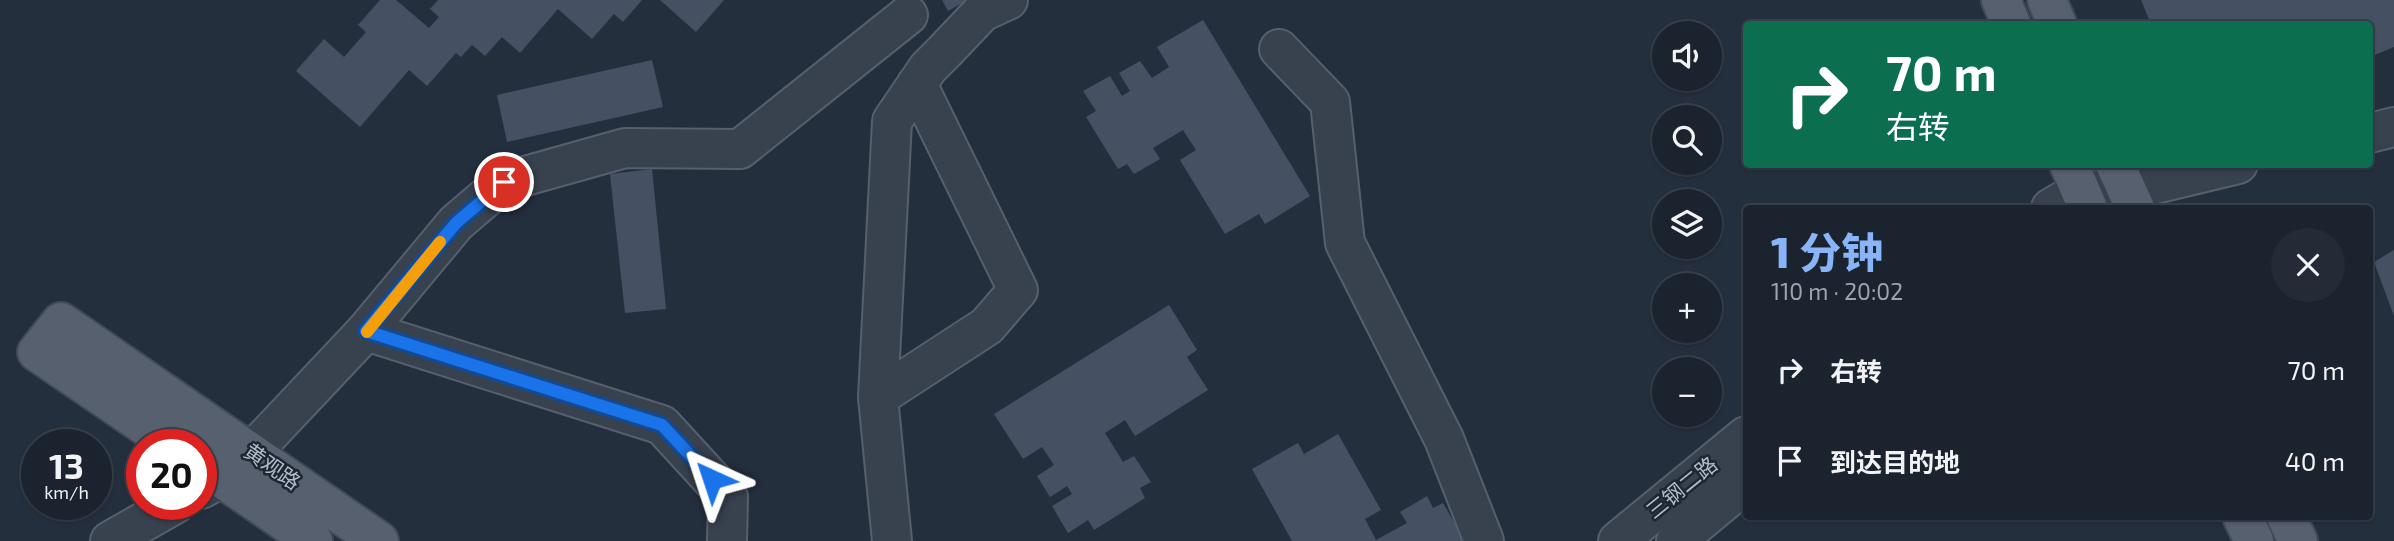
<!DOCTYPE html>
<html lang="zh">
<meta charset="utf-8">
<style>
:root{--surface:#1b232e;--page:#242b36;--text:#f1f3f6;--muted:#a0a4aa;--line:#39404a;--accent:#8ab4f8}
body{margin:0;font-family:"Exo 2","Noto Sans SC",sans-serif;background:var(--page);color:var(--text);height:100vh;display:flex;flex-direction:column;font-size:26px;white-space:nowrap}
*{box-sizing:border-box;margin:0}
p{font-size:23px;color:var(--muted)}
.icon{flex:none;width:38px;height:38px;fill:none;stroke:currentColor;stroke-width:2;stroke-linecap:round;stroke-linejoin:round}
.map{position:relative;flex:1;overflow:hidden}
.panel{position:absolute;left:1743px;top:205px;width:630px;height:315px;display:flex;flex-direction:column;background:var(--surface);border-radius:7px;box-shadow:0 2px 5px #0004,0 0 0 2px var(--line)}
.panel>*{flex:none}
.banner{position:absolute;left:1743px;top:21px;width:630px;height:147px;border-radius:7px;box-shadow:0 2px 5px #0004,0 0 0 2px var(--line);background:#0b6e4f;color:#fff;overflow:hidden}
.fabs{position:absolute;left:1652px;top:21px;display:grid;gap:14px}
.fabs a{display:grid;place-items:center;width:70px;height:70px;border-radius:50%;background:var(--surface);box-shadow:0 2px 5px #0004,0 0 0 2px var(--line);font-size:35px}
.speed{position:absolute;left:21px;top:429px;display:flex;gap:14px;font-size:35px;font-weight:700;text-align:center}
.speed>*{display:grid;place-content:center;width:91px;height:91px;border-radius:50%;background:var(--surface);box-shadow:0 2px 5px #0004,0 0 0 2px var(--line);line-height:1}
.speed small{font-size:18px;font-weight:400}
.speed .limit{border:10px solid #d22;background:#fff;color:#111}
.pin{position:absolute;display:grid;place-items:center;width:60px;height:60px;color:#fff;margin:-30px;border:4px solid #fff;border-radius:50%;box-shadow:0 2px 7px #0007}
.me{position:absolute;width:77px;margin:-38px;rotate:318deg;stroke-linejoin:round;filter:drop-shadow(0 0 5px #0008)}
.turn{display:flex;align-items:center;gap:24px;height:147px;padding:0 28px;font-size:32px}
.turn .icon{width:91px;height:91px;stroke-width:2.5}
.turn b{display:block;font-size:49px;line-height:60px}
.round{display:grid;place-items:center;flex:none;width:74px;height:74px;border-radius:37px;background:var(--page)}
.headline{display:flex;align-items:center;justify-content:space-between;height:119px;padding:0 28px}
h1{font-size:42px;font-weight:800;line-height:52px;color:var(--accent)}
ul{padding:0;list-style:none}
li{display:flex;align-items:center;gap:21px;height:91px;padding:0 28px}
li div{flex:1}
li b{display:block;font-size:26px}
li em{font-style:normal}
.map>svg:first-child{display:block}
.building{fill:#455162}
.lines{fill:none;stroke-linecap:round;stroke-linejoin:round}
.minor-casing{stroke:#565f6c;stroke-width:42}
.major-casing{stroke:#414a57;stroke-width:42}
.minor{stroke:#38414e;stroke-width:38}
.major{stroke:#56606e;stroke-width:38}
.route-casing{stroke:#114b97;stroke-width:18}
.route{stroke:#1a73e8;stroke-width:12}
.slow{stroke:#f59e0b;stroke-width:12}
.labels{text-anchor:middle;stroke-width:5;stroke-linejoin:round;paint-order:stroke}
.street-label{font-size:21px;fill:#b4bcc9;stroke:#1d2633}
</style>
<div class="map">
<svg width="2394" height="541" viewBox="0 0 2394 541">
<rect width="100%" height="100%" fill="#242f3e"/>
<g class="building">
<polygon points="380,0 396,0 429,28 439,17 430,9 438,0 642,0 623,22 614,14 592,39 558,9 520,53 502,37 485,56 472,45 461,57 456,53 427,86 409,70 360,127 296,71 324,39 344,57 366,32 358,25"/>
<polygon points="660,0 724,0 696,32"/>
<polygon points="942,0 968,0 948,11"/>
<polygon points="2141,0 2394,0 2394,47 2370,57 2370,24 2151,24"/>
<polygon points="1203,20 1310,196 1265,224 1259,214 1225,234 1180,160 1196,150 1183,130 1153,148 1160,159 1134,174 1127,164 1118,169 1086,117 1096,111 1083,91 1110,76 1122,96 1130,91 1119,73 1140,61 1152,78 1169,67 1157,47"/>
<polygon points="652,60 663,107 507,142 497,95"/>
<polygon points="652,169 666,309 625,313 610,174"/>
<polygon points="2394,250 2394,316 2374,262"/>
<polygon points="1169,305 1197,350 1187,357 1208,390 1135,436 1125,420 1105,433 1123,462 1134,456 1151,482 1140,488 1145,498 1094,530 1088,520 1068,533 1052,506 1072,494 1067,486 1050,497 1037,476 1054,465 1042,447 1023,459 994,414"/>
<polygon points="1338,434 1381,510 1365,519 1376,540 1407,523 1400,512 1427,496 1433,508 1443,503 1465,541 1292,541 1252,469 1298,443 1304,454"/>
</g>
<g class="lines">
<defs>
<g id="minor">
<polyline points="1279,49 1330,102 1345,243 1444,439 1484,541"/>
<polyline points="2370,133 2394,127"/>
<polyline points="2051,208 2080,191 2126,191 2238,164"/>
<polyline points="366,331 662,425 728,497 727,541"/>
<polyline points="878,397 987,326 1018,290 917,84"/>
<polyline points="201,489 221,478 251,453 366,331 456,223 504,182 625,148 740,149 908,15"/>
<polyline points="110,541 175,504"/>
<polyline points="892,541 878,397 892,121 928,68 945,51 982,12 1008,0"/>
<polyline points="1618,541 1746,436"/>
<polyline points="1676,541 1746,483"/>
</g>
<g id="major">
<polyline points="2001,0 2011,24"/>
<polyline points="2047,0 2057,24"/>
<polyline points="2069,164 2088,208"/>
<polyline points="2115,164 2135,208"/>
<polyline points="172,444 37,352 61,322 379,541"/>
<polyline points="201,464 313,541"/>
<polyline points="2242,516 2254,541"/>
<polyline points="2286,516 2298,541"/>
</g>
</defs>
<use href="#minor" class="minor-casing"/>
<use href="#major" class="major-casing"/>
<use href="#minor" class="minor"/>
<use href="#major" class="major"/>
</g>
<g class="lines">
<defs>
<polyline id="route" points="504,182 456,223 366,331 662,425 712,479"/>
</defs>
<use href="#route" class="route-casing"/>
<use href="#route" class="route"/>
<polyline class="slow" points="367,332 440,242"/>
</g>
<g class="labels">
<g class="street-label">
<text transform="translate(272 467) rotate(35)" y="7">黄观路</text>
<text transform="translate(1682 488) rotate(-39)" y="7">三钢二路</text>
</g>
</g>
</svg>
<div class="fabs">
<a><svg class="icon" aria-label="sound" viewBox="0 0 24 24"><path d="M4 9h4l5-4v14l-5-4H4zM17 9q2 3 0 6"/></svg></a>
<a><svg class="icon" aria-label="search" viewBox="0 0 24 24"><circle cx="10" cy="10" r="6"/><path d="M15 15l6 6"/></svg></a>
<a><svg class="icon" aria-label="layers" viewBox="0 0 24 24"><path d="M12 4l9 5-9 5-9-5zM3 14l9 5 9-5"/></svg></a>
<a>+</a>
<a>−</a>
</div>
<div class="speed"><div>13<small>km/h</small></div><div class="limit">20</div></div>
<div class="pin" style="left:504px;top:182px;background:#d93025"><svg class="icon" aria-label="arrive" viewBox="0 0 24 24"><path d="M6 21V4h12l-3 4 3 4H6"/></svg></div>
<svg class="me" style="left:712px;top:479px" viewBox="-20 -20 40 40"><path d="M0-17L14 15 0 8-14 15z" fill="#1a73e8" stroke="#fff" stroke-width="4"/></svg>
<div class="banner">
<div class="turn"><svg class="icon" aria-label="right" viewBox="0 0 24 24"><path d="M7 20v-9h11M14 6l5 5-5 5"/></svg><div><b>70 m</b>右转</div></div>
</div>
<section class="panel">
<div class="headline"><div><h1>1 分钟</h1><p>110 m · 20:02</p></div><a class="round"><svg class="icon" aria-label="close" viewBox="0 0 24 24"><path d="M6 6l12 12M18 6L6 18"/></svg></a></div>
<ul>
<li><svg class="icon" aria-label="right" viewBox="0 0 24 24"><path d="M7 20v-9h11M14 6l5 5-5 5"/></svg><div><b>右转</b></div><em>70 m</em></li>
<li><svg class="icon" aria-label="arrive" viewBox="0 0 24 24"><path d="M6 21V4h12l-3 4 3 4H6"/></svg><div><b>到达目的地</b></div><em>40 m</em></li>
</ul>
</section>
</div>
